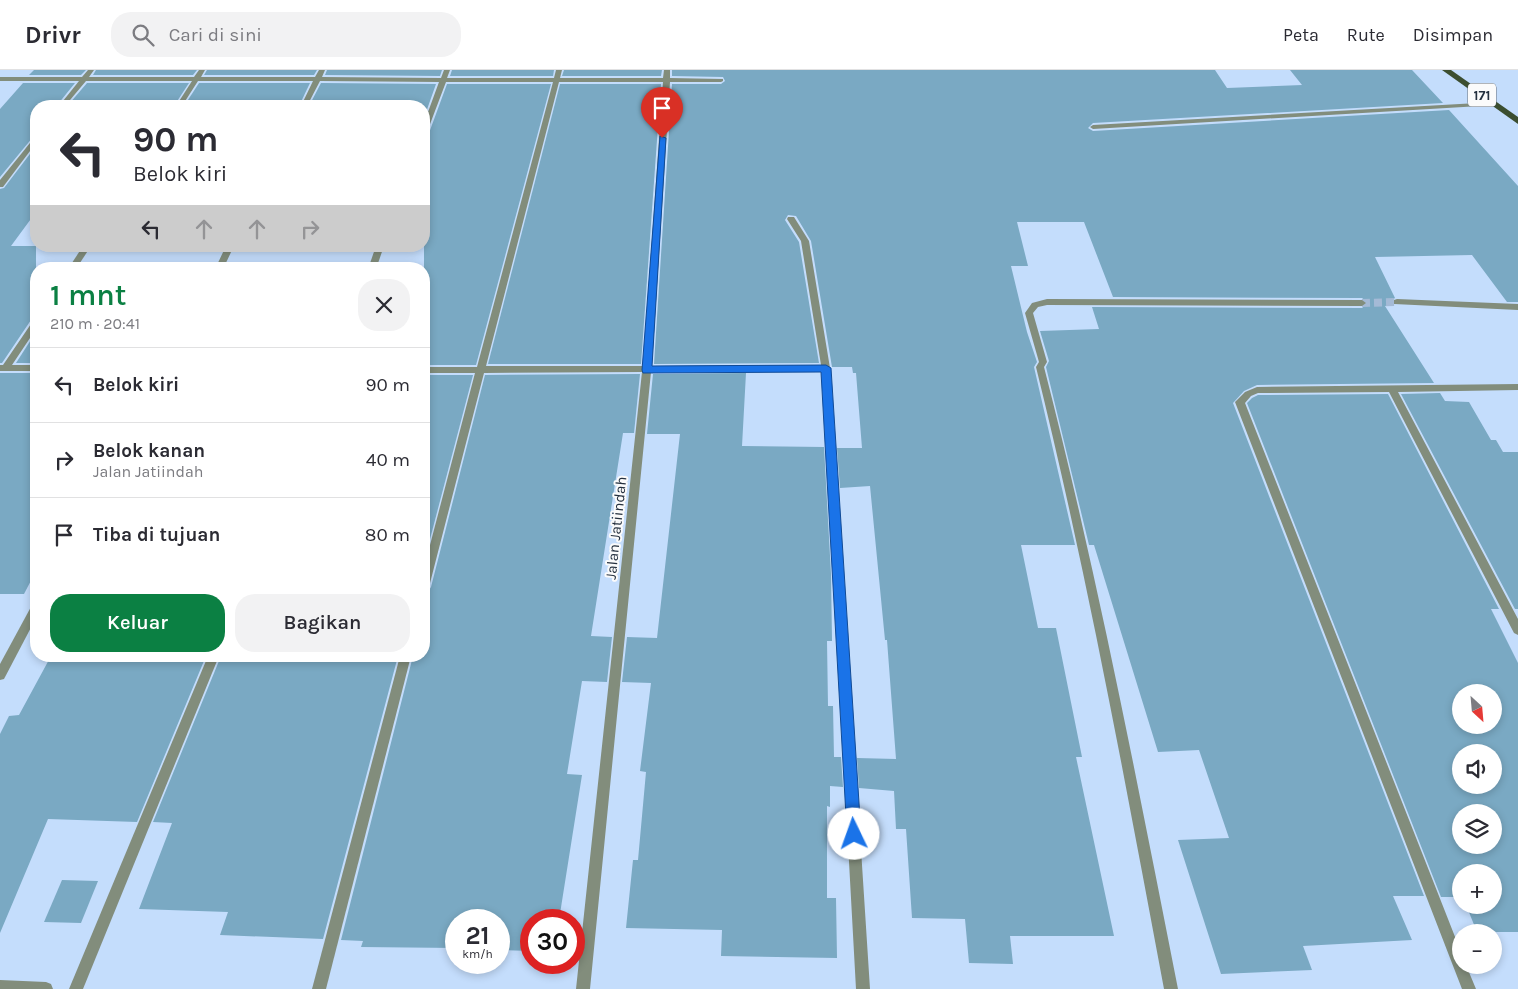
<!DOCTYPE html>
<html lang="id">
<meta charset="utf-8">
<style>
:root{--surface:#fff;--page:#f2f2f3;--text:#2b2b33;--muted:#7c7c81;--line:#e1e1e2;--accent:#0b8043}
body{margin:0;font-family:Karla,sans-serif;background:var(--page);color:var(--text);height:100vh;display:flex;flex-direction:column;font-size:19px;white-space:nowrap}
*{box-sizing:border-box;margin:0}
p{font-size:16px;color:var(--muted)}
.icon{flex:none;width:28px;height:28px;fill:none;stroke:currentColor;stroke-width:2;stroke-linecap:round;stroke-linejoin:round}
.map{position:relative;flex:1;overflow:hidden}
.panel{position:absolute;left:30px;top:192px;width:400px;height:400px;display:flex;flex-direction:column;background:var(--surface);border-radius:20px;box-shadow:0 2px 8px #0003}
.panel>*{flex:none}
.hud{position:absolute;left:30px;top:30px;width:400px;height:152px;border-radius:20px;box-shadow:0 2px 8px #0003;background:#fff;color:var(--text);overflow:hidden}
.needle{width:32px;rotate:154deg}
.controls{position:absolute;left:1452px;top:614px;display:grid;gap:10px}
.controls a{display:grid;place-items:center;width:50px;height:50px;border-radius:50%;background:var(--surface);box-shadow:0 2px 8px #0003;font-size:25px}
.speed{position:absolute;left:445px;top:839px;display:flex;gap:10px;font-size:25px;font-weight:700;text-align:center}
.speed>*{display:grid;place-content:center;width:65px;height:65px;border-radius:50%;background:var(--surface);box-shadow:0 2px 8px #0003;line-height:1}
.speed small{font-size:12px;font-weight:400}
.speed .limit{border:8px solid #d22;background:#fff;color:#111}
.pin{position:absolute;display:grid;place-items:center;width:42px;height:42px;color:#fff;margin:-51px -21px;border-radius:50% 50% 50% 0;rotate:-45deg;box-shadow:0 0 5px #0007}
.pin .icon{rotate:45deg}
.me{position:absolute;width:55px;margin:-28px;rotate:357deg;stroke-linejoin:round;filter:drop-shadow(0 0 4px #0008)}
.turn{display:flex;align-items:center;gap:18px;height:105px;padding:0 20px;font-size:22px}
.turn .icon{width:65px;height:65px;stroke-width:2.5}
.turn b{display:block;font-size:35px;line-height:42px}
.lanes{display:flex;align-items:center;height:48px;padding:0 20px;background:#0003;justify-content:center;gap:25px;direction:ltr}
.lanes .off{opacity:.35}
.round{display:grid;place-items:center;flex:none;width:52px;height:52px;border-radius:20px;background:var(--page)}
.headline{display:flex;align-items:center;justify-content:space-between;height:85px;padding:0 20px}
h1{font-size:30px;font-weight:600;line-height:38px;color:var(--accent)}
.action{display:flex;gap:10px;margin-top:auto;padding:10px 20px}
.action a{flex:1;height:58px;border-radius:20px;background:var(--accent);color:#fff;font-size:20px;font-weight:600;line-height:58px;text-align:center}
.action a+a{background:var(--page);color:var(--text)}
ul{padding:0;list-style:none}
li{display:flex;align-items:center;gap:15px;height:75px;padding:0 20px;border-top:1px solid var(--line)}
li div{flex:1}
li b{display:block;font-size:19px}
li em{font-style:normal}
header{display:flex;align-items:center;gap:30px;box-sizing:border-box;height:70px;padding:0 25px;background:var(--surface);border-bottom:1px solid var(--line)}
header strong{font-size:24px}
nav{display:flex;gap:28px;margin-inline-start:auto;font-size:18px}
.search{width:350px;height:45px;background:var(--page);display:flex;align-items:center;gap:12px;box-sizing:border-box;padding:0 18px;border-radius:20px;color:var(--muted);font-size:19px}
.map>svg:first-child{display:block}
.building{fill:#7aa9c3;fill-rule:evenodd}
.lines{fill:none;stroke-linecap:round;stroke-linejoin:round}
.street-tunnel{stroke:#a4bad6;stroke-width:8;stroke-dasharray:8 4;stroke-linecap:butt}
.street{fill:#828d7c;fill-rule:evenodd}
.primary{fill:#3b4e30;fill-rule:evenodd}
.route{fill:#1a73e8;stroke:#114b97}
.labels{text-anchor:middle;stroke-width:4;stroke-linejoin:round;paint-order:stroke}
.shield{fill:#fbfbfb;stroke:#646d77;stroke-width:1}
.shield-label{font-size:14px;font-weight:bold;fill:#24303f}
.street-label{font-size:15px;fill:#24303f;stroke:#fbfbfb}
</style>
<header>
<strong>Drivr</strong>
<div class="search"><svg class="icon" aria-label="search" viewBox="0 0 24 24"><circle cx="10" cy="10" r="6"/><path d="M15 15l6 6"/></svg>Cari di sini</div>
<nav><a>Peta</a><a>Rute</a><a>Disimpan</a></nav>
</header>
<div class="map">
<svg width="1518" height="919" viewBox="0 0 1518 919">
<rect width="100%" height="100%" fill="#c4ddfc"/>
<g class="building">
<polygon points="34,0 86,0 81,5 29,5"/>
<polygon points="96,0 197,0 193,5 93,5"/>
<polygon points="207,0 317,0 314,5 204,5"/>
<polygon points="327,0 442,0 440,6 325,5"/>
<polygon points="452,0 554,0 553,6 450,6"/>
<polygon points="564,0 662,0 661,6 562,6"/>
<polygon points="672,0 1215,0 1227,18 1302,15 1290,0 1412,0 1443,33 1093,53 1088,58 1093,61 1449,40 1518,116 1518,232 1507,232 1472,185 1375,187 1395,228 1392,230 1393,235 1385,236 1434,313 1257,315 1244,321 1233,333 1424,826 1393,826 1412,870 1303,876 1312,900 1221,904 1178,770 1229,768 1199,680 1158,682 1094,475 1089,475 1046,297 1049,291 1040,261 1099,259 1092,237 1362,238 1367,234 1367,232 1362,228 1113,227 1084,152 1017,152 1028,196 1011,196 1027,262 1037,292 1034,297 1075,475 1021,475 1038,558 1056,558 1082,687 1076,687 1114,866 1010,866 1013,894 969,893 965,849 912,848 906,759 896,759 894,721 859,718 857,688 896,689 887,570 885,570 870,416 840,418 837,378 862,378 856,303 853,303 852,297 832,297 811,171 796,146 788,145 785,150 799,172 819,293 654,294 672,14 721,14 725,11 723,7 672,6"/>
<polygon points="23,13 75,13 58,34 36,36 36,65 33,67 0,107 0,39"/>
<polygon points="87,13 189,13 174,36 69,34"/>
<polygon points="199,13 310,13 299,36 184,36"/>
<polygon points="321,13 436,14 424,48 424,36 309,36"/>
<polygon points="447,14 551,14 476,295 424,295 424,66 429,63"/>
<polygon points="560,14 661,14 641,294 488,294"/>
<polygon points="36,76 36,142 11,176 36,176 36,248 31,250 2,293 0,293 0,119 4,118"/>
<polygon points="36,262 36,293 16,293"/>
<polygon points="0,303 36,303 36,501 24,524 0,524"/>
<polygon points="746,303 742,376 824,377 831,504 832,571 827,571 828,636 833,636 834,687 841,687 843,717 830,716 830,737 827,736 827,828 836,828 837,888 721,886 722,860 626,858 633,790 638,790 646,702 640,701 651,613 622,612 627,567 657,568 680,364 647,364 653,304"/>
<polygon points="640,304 634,363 623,363 591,566 612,567 607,612 582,611 567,704 582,705 559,850 531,850 531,881 499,880 499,850 456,850 456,878 361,877 363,871 341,870 413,586 424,586 424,523 428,522 431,517 485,305"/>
<polygon points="424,305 473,305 424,492"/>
<polygon points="1440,323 1445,331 1469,332 1491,370 1496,370 1503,382 1518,382 1518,539 1515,539 1401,324"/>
<path d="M1388,324L1499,539H1491L1518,593V862H1477L1466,835H1494V802H1461V827H1441L1247,333L1252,328L1258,325ZM1461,622H1494V655H1461ZM1461,682H1494V715H1461ZM1461,742H1494V775H1461Z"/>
<polygon points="51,586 206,586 137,752 48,749 0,863 0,664 9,646 19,645"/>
<polygon points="221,586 398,586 323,869 220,865 228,842 139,839 172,753 153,752"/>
<polygon points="62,810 98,811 81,853 44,852"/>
</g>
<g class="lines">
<polyline class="street-tunnel" points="1362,233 1397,232"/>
<g class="street">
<path d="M88,0H94L89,7H194L199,0H205L201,7H315L319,0H325L322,7L441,8L444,0H450L447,8H554L556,0H562L560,8H663L664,0H670V8L723,9V11L721,12H670L652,296L821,295L801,171L787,149L788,147H794L809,171L830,298L870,919H856L822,301L651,302L590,919H576L642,302L484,303L429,517L428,520L424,521V498L475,303H424V297H477L553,12H446L427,62L424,64V53L439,12L320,11L307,36H301L313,11H198L182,36H176L192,11H86L65,36H59L79,11H0V7H82ZM559,12H663L643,296H486Z"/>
<polygon points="1495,32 1497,33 1497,35 1093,59 1090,57 1093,55"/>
<polygon points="36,67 36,73 3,117 0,117 0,110 34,68"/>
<polygon points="83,176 91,176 76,199 68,199"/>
<polygon points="226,176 234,176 223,199 215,199"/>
<polygon points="376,176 384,176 376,199 368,199"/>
<path d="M1047,229L1362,230L1366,233L1362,236L1047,235L1038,237L1033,243L1047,292L1044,297C1097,503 1137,711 1178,919H1164C1125,711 1087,503 1036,297L1039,292L1025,243L1032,233Z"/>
<polygon points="1397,229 1518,234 1518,240 1394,234 1394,230"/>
<polygon points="36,250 36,259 12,295 36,295 36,301 0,301 0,295 3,295 33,251"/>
<polygon points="1518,314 1518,320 1398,322 1518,549 1518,565 1514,563 1389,322 1258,323 1251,326 1245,333 1461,882 1461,895 1466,895 1476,919 1462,919 1235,332 1245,322 1257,317"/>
<polygon points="36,533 36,548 4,609 0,610 0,594 32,535"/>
<polygon points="208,586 219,586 83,919 69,919"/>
<polygon points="400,586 411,586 326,919 312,919"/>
<polygon points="0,910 46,912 51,914 53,919 0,919"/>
</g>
<polygon class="primary" points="1442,0 1451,0 1518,47 1518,54"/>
</g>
<polygon class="route" points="660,66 666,68 652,296 826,295 831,298 861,764 859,769 854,771 849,769 847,764 821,302 643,303 642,300"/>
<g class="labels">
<rect class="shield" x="1468" y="13.5" width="28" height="23" rx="4"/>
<g class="shield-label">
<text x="1482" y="30">171</text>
</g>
<g class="street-label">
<text transform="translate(616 458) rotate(-84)" y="5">Jalan Jatiindah</text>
</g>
</g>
</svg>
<div class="controls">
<a><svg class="needle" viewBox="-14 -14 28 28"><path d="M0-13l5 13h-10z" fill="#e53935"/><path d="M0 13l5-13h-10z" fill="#7c7c81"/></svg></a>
<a><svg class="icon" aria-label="sound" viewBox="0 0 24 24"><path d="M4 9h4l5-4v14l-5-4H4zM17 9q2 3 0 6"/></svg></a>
<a><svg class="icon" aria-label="layers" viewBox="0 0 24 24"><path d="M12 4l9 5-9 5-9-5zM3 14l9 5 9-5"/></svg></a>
<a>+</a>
<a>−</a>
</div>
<div class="speed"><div>21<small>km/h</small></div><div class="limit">30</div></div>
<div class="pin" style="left:662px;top:68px;background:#d93025"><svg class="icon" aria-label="arrive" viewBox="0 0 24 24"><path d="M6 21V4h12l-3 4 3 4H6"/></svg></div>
<svg class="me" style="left:854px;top:764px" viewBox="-20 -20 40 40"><circle r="19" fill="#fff"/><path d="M0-13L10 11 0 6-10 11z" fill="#1a73e8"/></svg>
<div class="hud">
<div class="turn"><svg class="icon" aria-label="left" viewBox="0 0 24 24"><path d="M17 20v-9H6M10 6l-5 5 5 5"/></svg><div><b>90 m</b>Belok kiri</div></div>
<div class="lanes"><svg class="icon" aria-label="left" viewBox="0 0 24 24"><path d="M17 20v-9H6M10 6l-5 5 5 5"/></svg><svg class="icon off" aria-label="ahead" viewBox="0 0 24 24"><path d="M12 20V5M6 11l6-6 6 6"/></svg><svg class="icon off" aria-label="ahead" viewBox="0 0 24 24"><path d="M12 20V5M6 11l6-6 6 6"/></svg><svg class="icon off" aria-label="right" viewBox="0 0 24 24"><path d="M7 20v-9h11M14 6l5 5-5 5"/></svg></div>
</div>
<section class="panel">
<div class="headline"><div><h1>1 mnt</h1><p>210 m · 20:41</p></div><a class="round"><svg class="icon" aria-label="close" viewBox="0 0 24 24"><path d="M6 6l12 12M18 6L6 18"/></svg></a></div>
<ul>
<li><svg class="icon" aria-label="left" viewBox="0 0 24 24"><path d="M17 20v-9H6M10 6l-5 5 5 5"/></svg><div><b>Belok kiri</b></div><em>90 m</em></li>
<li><svg class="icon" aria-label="right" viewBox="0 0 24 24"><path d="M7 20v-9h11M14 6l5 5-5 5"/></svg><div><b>Belok kanan</b><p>Jalan Jatiindah</p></div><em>40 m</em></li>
<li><svg class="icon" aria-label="arrive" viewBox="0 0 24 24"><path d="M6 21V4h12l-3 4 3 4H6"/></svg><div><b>Tiba di tujuan</b></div><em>80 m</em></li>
</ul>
<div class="action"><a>Keluar</a><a>Bagikan</a></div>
</section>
</div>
